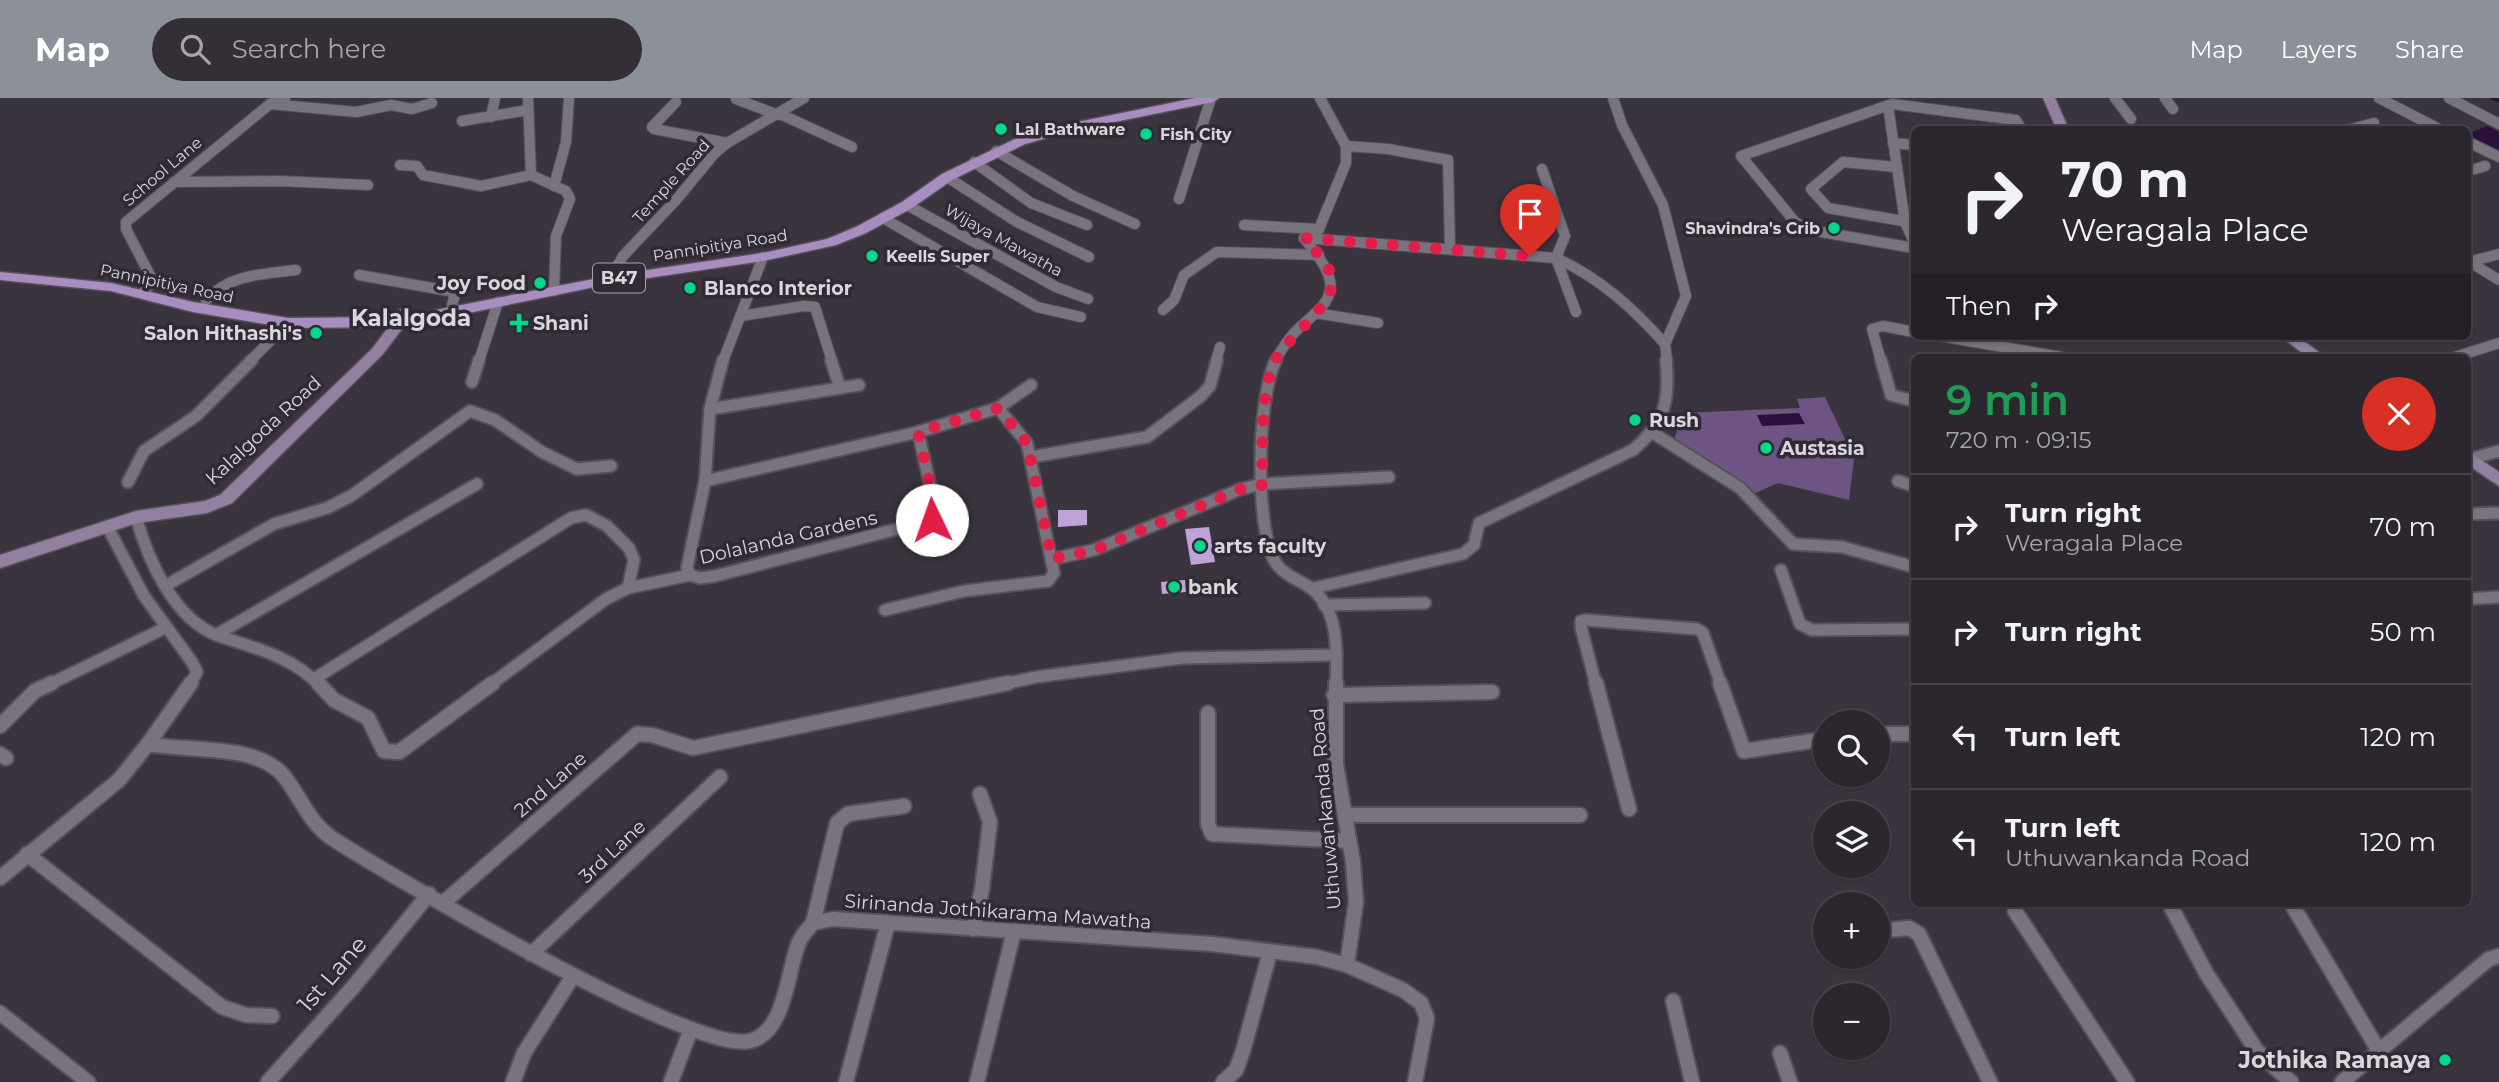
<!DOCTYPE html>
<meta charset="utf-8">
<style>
:root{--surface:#2c272f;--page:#342f37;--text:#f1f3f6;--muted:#a6a5aa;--line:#48444b;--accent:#8c9099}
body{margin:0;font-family:Montserrat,sans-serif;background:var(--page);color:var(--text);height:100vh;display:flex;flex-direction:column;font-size:26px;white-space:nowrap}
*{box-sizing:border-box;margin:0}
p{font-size:23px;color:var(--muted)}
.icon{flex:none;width:38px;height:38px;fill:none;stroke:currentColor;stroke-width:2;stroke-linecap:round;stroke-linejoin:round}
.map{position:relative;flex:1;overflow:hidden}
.sheet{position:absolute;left:1911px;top:256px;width:560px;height:553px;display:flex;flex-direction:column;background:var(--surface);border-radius:10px;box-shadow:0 2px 5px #0004,0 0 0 2px var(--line)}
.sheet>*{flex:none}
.banner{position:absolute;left:1911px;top:28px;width:560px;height:214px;border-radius:10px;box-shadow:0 2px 5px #0004,0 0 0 2px var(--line);background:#2c272f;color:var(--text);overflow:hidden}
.tools{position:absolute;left:1813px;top:612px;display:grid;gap:14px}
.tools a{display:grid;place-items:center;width:77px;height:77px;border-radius:50%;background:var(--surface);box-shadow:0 2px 5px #0004,0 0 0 2px var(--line);font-size:35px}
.pin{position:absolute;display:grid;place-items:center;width:60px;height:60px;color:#fff;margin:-72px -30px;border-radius:50% 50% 50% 0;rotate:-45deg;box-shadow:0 0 7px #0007}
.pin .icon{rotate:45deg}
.me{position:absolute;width:77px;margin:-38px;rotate:357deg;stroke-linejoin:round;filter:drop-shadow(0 0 5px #0008)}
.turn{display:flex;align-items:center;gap:24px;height:147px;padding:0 35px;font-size:32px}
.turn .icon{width:91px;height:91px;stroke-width:2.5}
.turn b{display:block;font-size:49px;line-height:60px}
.then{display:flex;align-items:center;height:66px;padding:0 35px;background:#0003;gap:14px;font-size:26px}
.round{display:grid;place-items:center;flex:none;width:74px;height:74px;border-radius:37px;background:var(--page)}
.head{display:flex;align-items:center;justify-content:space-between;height:119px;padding:0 35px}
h1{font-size:42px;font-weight:600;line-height:52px;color:#1e9e55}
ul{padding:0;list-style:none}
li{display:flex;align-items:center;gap:21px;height:105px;padding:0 35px;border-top:2px solid var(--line)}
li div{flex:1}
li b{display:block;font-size:26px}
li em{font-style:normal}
header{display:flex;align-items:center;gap:42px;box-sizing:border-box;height:98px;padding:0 35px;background:var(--accent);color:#fff}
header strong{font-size:33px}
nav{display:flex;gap:38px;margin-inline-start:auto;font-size:24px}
.search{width:490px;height:63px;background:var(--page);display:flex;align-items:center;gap:18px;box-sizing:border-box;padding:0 24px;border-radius:38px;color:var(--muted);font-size:26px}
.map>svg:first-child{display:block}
.green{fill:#6d5482}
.water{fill:#2a113c}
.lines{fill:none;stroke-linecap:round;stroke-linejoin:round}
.canal{fill:#2a113c;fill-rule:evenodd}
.building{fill:#bfa3d8}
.street-far2-casing{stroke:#555059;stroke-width:12}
.street-far1-casing{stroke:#555059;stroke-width:15}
.street-casing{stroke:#555059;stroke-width:18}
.secondary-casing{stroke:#555059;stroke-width:3}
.primary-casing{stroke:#555059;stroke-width:3}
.street-far2{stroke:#79737e;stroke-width:10}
.street-far1{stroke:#79737e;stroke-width:11}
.street{stroke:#79737e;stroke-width:14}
.secondary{fill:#91809f;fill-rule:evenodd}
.primary{fill:#a98dc1;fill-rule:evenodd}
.route{stroke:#e11d48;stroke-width:12;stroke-dasharray:0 21.6}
.poi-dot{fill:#00d98c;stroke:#302a34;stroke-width:2.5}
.labels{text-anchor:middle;stroke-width:7;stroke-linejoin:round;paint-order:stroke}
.far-poi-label{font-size:16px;font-weight:bold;fill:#dad6dd;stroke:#302a34;text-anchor:start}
.far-street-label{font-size:16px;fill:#dad6dd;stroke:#302a34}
.shield{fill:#302a34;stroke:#a7a2aa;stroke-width:2}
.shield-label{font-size:18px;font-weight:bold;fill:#dad6dd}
.poi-label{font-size:19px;font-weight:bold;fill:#dad6dd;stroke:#302a34;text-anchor:start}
.street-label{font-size:19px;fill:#dad6dd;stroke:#302a34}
.quarter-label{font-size:23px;font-weight:bold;fill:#dcd6e3;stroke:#302a34}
.near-street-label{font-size:23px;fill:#dad6dd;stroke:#302a34}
.near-poi-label{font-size:23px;font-weight:bold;fill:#dad6dd;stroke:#302a34;text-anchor:end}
</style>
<header>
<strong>Map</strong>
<div class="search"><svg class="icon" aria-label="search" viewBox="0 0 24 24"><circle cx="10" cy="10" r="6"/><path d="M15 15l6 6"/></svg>Search here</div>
<nav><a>Map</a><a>Layers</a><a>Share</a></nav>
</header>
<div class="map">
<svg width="2499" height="984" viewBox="0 0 2499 984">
<rect width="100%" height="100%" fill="#3a343f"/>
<polygon class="green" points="1825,299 1854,360 1849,402 1778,385 1753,396 1745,387 1673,345 1683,315 1800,310 1797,301"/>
<g class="water">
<polygon points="2487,28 2499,34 2499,57 2468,41 2468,36"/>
<polygon points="1799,315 1805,326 1762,328 1757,317"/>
</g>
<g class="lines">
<polygon class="canal" points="2489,0 2499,0 2499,5"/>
</g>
<g class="building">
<polygon points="1058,412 1087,412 1087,427 1058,429"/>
<polygon points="1209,429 1215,464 1191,467 1185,431"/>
<polygon points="1185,482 1186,494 1162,496 1161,484"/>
</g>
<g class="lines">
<defs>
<g id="street-far2">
<polyline points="528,0 531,77"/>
<polyline points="1613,0 1622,27 1663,107 1686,198 1665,246 1667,263"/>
<polyline points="2115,0 2131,21"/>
<polyline points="2165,0 2173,11"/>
<polyline points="2379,0 2441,32"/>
<polyline points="2449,0 2499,26"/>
<polyline points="736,1 778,17"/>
<polyline points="676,4 652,29 654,31 727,45"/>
<polyline points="270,6 356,14 391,7 412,11 432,5"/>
<polyline points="1888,8 1905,124 1914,144"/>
<polyline points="780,16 852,49"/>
<polyline points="491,19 495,0"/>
<polyline points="462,23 528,12"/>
<polyline points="2348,32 2374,25"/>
<polyline points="2468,44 2499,59"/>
<polyline points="1893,45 1914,47"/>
<polyline points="1346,48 1388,51 1448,62 1450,150"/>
<polyline points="996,53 1073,98 1135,126"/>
<polyline points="974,64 1031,105 1087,127"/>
<polyline points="400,67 417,68 423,77 481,88 531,77"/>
<polyline points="1896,69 1843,64 1811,91 1828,110 1914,125"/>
<polyline points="1542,71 1565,138 1556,160 1576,214"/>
<polyline points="2468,73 2485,68"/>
<polyline points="531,77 566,93 570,101 556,138 554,193"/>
<polyline points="947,79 1017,124 1089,159"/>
<polyline points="174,84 280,83 368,87"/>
<polyline points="554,88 566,44 569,0"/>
<polyline points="1179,101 1211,0"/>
<polyline points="907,107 1056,189 1088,201"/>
<polyline points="883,120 1037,209 1081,219"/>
<polyline points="1244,127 1319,131"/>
<path d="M1304,140L1556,160C1600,180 1633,210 1665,246"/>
<polyline points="1914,150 1810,132 1795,124 1741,58 1892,6 2016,22 2022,32"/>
<polyline points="2468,163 2499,182"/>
<polyline points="2468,164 2499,156"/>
<polyline points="359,177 449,193 455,197 452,207"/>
<polyline points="614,181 614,174 623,158 677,101 714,56 727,45 804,0"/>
<polyline points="143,195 153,183 126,131 126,124 270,6 285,0"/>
<path d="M206,202C230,176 263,176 296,172"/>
<polyline points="1163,212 1174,202 1184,177 1217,154 1319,157"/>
<polyline points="1315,215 1378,225"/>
<polyline points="741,218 804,208 815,209 832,263"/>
<polyline points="1940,238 2061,259"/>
<polyline points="2215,238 2223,238"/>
<polyline points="2455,259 2499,245"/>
<polyline points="250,263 288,225"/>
<polyline points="479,263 498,204"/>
<polyline points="723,263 763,159"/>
<polyline points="1216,263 1220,249"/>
<path d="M1275,263C1281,252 1288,241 1297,232C1311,218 1334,205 1330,183C1327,167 1313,152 1304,140L1319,131L1346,65V48L1320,0"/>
<polyline points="1881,263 1872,231 1883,228 1914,234"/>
</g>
<g id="street-far1">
<polyline points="831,262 840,290"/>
<path d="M1276,262C1257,300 1255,424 1274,462C1281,475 1296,481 1308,488C1340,510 1337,553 1336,587"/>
<polyline points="1881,262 1891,297 1914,303"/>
<polyline points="472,284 479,262"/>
<polyline points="710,311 859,287"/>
<polyline points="918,334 998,310 1031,287"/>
<polygon points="918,334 936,413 932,422 715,478 700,480 690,477 687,470 705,383"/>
<polyline points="1653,335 1740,390 1793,446 1842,449 1914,469"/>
<polyline points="1031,359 1147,339 1201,298 1210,288 1217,262"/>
<polyline points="2470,361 2499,353"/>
<polyline points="705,383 710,311 723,262"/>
<polyline points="1898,383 1914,388"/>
<polyline points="128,384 144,353 196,318 252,262"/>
<polyline points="2468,416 2499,415"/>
<path d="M136,419C148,462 174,522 219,538C254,550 292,558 319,587"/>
<polyline points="107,428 144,498 192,564 197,574 190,587"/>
<polyline points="1052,461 1094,452 1241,391 1262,386 1389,379"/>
<polyline points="1781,472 1800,526 1812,532 1914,531"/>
<polyline points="165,488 274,426 327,410 351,398 470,313 495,322 542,354 577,371 611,368"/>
<path d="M1314,490L1463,456L1474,447L1479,425L1633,352C1665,325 1670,303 1666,262"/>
<polyline points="2468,501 2499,499"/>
<polyline points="1324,507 1425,505"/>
<polyline points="885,512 964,493 1048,483 1054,475 1027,345 998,310"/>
<polyline points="216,537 477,386"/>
<polyline points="314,581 571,420 586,417 607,428 629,450 634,462 628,490"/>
<polyline points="48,587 165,530"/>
<polyline points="490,587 606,501 628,490 690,477"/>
<polyline points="999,587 1036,579 1182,560 1336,557"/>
<polyline points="1596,587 1581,529 1581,523 1586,522 1697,531 1703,535 1721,587"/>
</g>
<g id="street">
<path d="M191,585L148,646C187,654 255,645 283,677C301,699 308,724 333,741C393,779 694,957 750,943C787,934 787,869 800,842C803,836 809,830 813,825L833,821L1212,846L1317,859L1347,867L1403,892L1421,905L1427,920L1415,984"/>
<polyline points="318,585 334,602 368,620 384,653 399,654 493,585"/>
<polyline points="1336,585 1336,666 1353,764 1356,804 1347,867"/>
<polyline points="1596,585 1629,711"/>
<polyline points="1720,585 1744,653 1825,641"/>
<polyline points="1334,597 1492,594"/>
<polyline points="1208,615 1208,726 1212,736 1348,743"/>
<polyline points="0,628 35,593 52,585"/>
<polyline points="1878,636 1914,636"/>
<polyline points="0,656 6,660"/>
<polyline points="1345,717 1580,717"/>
<polyline points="27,756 222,909 246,917 272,918"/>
<polyline points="0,780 119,682 148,646"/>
<polyline points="443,805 637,636 652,637 693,650 1008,585"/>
<polyline points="2169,805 2206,875 2257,953 2291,984"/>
<polyline points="2291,805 2379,953"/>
<polyline points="2015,813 2127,984"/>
<polyline points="813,825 837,725 848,716 904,708"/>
<polyline points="973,831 982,791 990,724 980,696"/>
<polyline points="1878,833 1909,830 1919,836 1990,984"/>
<polyline points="531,856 720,679"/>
<polyline points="1673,903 1692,984"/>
<polyline points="0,915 88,984"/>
<polyline points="1780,955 1790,984"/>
<polyline points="268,984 354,888 429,796"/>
<polyline points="513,984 524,955 573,878"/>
<polyline points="671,984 691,931"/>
<polyline points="846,984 888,825"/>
<polyline points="977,984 1014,833"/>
<polyline points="1223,984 1236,972 1243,953 1270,854"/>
<polyline points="2342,984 2489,861 2499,858"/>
</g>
<g id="secondary">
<polygon points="2043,0 2055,0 2069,32 2057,32"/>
<polygon points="402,211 409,216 405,227 382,257 232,405 207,415 137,425 0,470 0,457 136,413 205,403 220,397 372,251 393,223 397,213"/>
<polygon points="2280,238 2297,238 2325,259 2308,259"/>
<polygon points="2468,353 2499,374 2499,388 2468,367"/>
</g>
<polygon id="primary" points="1195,0 1219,0 1213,4 1075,32 1025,46 952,82 912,110 866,135 836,147 763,163 614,185 400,229 288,230 193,214 111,193 0,182 0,174 111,185 193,204 288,220 400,219 614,177 763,155 827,141 856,129 902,104 942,76 1017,40 1073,25"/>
</defs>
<use href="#street-far2" class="street-far2-casing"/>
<use href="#street-far1" class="street-far1-casing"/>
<use href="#street" class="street-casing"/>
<use href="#secondary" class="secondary-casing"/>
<use href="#primary" class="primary-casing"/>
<use href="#street-far2" class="street-far2"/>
<use href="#street-far1" class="street-far1"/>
<use href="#street" class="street"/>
<use href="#secondary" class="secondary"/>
<use href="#primary" class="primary"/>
</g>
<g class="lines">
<path class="route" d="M932,422L936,413L918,334L998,310L1027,345L1052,461L1094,452L1241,391L1262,387C1263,354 1260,292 1275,263C1286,240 1337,205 1332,180C1328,165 1314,151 1304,140L1530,158"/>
</g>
<g class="poi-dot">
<circle cx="1001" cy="31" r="7"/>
<circle cx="1146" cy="36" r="7"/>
<circle cx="1834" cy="130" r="7"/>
<circle cx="872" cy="158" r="7"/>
<circle cx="540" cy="185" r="7"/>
<circle cx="690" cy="190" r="7"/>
<path d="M515.5 214.5h7v7h7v7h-7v7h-7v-7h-7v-7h7z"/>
<circle cx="316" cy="235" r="7"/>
<circle cx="1635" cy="322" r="7"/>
<circle cx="1766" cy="350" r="7"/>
<circle cx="1200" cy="448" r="7"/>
<circle cx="1174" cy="489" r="7"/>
<circle cx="2445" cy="962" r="7"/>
</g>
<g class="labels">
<g class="far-poi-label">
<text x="1015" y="37">Lal Bathware</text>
<text x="1160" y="42">Fish City</text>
<text x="1820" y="136" text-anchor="end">Shavindra's Crib</text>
<text x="886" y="164">Keells Super</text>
</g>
<g class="far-street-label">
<text transform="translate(162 73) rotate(-40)" y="6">School Lane</text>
<text transform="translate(671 83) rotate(-48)" y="6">Temple Road</text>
<text transform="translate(1004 142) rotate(29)" y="6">Wijaya Mawatha</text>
<text transform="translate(720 147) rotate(-9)" y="6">Pannipitiya Road</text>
<text transform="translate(167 185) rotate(12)" y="6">Pannipitiya Road</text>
</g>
<rect class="shield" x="593" y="165.5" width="52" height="29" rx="5"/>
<g class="shield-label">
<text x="619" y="186">B47</text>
</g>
<g class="poi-label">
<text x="526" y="192" text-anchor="end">Joy Food</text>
<text x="704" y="197">Blanco Interior</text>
<text x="533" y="232">Shani</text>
<text x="302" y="242" text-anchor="end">Salon Hithashi's</text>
<text x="1649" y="329">Rush</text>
<text x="1780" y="357">Austasia</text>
<text x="1214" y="455">arts faculty</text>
<text x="1188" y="496">bank</text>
</g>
<g class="street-label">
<text transform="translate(263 332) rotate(-43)" y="7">Kalalgoda Road</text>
<text transform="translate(788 439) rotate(-13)" y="7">Dolalanda Gardens</text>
<text transform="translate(550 686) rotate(-41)" y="7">2nd Lane</text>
<text transform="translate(1325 711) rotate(-95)" y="7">Uthuwankanda Road</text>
<text transform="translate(612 753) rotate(-43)" y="7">3rd Lane</text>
<text transform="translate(998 813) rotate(4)" y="7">Sirinanda Jothikarama Mawatha</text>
</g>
<g class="quarter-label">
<text x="411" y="228">Kalalgoda</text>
</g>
<g class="near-street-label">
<text transform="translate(332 876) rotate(-49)" y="8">1st Lane</text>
</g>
<g class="near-poi-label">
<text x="2431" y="970">Jothika Ramaya</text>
</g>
</g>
</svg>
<div class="tools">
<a><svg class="icon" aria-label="search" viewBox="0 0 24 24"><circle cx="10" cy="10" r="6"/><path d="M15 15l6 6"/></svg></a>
<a><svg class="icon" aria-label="layers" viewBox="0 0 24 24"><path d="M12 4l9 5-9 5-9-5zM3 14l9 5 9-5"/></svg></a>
<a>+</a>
<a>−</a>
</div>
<div class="pin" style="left:1530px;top:158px;background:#d93025"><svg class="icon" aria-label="arrive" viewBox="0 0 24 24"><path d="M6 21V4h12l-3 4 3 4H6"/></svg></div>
<svg class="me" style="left:932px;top:422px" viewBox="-20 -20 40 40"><circle r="19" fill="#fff"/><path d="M0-13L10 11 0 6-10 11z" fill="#e11d48"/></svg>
<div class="banner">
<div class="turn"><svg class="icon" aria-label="right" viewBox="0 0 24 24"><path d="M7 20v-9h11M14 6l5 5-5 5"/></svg><div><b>70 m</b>Weragala Place</div></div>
<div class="then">Then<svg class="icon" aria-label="right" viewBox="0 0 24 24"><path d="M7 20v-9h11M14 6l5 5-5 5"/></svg></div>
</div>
<section class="sheet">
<div class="head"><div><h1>9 min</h1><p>720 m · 09:15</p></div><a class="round" style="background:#d93025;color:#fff"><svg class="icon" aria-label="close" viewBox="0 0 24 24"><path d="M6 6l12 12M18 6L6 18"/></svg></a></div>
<ul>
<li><svg class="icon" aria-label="right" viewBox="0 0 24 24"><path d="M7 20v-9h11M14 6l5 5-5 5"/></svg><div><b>Turn right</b><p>Weragala Place</p></div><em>70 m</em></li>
<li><svg class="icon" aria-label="right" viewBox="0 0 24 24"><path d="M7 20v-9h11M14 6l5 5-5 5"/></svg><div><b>Turn right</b></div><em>50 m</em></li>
<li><svg class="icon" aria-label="left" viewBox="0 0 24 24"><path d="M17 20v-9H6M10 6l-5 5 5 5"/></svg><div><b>Turn left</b></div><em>120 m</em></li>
<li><svg class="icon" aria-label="left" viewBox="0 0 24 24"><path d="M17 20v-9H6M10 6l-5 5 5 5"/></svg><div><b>Turn left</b><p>Uthuwankanda Road</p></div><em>120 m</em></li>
</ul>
</section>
</div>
